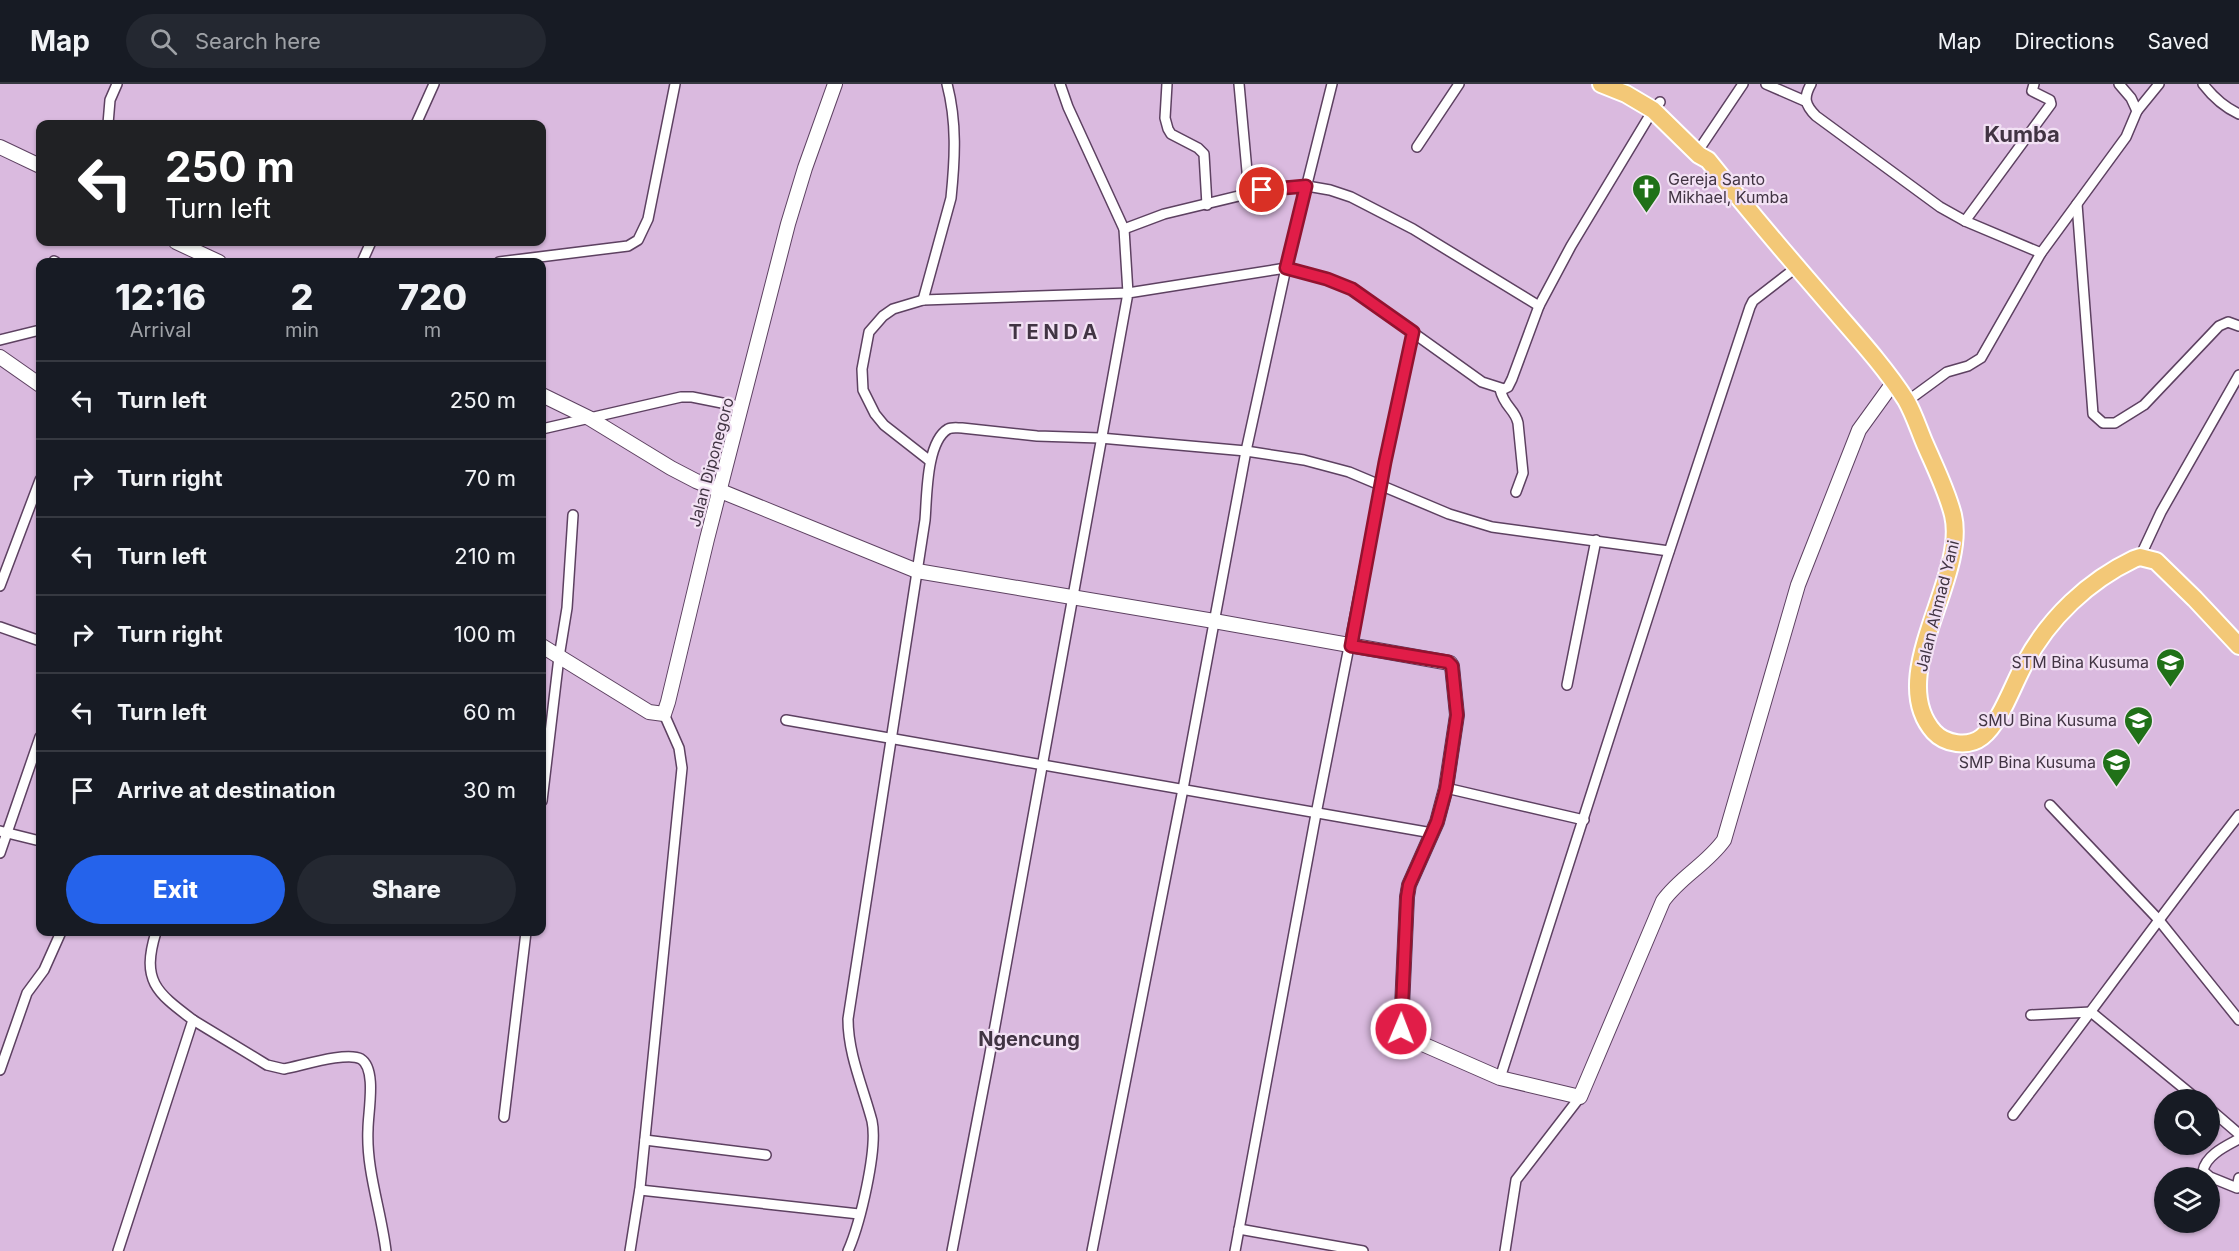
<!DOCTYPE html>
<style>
:root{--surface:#171b24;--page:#242831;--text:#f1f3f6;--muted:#9ea1a6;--line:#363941;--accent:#2563eb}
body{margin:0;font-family:Inter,sans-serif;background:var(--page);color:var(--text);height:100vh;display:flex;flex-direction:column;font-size:22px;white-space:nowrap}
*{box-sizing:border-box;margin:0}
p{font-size:20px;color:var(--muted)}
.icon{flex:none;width:33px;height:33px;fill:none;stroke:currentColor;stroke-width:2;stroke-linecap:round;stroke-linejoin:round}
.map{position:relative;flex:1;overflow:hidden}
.sheet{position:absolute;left:36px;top:174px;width:510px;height:678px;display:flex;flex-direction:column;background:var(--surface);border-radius:12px;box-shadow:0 2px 4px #0004}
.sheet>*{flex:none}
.hud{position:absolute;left:36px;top:36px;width:510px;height:126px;border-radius:12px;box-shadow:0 2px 4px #0004;background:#202124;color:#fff;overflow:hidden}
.buttons{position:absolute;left:2154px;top:1005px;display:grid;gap:12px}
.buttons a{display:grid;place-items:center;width:66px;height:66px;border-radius:50%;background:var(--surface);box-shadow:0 2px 4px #0004;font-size:30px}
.pin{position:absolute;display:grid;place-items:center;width:51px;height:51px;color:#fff;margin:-26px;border:3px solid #fff;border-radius:50%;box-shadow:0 2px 6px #0007}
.me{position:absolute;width:66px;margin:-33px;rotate:1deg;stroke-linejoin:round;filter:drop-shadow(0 0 4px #0008)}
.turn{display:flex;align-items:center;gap:21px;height:126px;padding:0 30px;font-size:27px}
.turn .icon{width:78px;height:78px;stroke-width:2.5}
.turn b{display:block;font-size:42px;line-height:51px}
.eta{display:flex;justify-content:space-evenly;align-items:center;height:102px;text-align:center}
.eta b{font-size:36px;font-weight:800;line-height:42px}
.action{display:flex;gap:12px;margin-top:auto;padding:12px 30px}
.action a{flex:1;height:69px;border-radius:36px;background:var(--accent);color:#fff;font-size:24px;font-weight:800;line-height:69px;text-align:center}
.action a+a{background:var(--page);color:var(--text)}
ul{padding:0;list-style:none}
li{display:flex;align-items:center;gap:18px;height:78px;padding:0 30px;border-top:2px solid var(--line)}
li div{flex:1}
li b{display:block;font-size:22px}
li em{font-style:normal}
header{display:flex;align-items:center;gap:36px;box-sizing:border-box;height:84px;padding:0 30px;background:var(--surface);border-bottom:2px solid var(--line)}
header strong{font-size:28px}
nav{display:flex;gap:33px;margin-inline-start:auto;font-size:21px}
.search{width:420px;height:54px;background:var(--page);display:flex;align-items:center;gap:15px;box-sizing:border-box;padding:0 21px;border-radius:33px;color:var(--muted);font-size:22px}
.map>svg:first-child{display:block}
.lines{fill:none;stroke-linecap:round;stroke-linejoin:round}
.street-casing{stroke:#5d4161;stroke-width:12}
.secondary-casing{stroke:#5d4161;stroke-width:16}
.highway-casing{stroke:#fff;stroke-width:20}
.street{stroke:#fff;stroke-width:9}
.secondary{stroke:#fff;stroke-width:14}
.highway{stroke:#f3c877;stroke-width:16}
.route-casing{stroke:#92132f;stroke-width:15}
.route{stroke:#e11d48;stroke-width:10}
.labels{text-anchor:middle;stroke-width:4.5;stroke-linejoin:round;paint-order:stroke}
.poi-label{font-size:16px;fill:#413443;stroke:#f2e1f4;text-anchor:end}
.street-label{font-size:16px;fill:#413443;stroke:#f2e1f4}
.quarter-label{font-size:20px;font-weight:bold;fill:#413443;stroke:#f2e1f4}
.district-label{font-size:22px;font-weight:bold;fill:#413443;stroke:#f2e1f4}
</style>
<header>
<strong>Map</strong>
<div class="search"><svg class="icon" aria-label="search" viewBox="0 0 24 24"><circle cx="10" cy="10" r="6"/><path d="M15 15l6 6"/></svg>Search here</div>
<nav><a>Map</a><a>Directions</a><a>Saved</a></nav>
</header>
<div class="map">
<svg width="2239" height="1167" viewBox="0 0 2239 1167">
<rect width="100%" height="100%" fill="#dabadf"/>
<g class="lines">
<defs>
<g id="street">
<polyline points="1167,0 1165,34 1168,45 1171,50 1198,64 1204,70 1207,121"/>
<polyline points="1239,0 1249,109"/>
<polyline points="1766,0 1805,17"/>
<path d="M1811,0C1803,14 1805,21 1816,32L1940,123L1965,137L2041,169"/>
<path d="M2203,0C2213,13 2224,23 2239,30"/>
<polyline points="2137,27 2159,0"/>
<polyline points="108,40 110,16 117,0"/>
<polyline points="416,40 434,0"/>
<polyline points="1702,61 1743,0"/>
<polyline points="1417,63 1459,0"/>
<polyline points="2077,120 2093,330 2103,339 2115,339 2144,321 2219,242 2228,238 2239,242"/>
<polyline points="1965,137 2051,20 2050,16 2032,7 2034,0"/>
<polyline points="1124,145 1164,130 1276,103 1307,102 1330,106 1351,113 1413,145 1539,222"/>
<polyline points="54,177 56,178"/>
<polyline points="362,178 371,158"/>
<polyline points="499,178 628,162 638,156 648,135 675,0"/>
<path d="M923,216L951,114C955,75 957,38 947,0"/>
<polyline points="0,256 40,246"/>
<path d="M1500,305C1504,323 1515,325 1518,339L1523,389L1516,408"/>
<polyline points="1906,318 1947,288 1968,282 1981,274 2041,169 2126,53 2137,27 2131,14 2119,0"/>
<polyline points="542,345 681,313 692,313 742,323"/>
<polyline points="930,377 884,341 875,330 863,306 862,285 869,248 883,232 893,225 923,216 1128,209 1124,145 1068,23 1060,0"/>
<polyline points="2140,473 2161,428 2239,291"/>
<polyline points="0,502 40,396"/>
<polyline points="0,543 40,557"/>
<polyline points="1567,601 1596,456"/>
<polyline points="786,636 1432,749"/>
<polyline points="1446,704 1584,736"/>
<polyline points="542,717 559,573 567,524 573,431"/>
<polyline points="2050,721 2158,835 2239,936"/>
<polyline points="0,747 40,757"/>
<polyline points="0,769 40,653"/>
<polyline points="2031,931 2091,928 2198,1016"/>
<path d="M193,936L267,981L284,985C301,982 347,967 361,975C377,985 368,1028 368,1045C366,1086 381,1126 386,1167"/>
<polyline points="0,986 27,909 44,886 61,848"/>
<polyline points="1500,994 1665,480 1750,223 1753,217 1797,183"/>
<polyline points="2210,1025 2239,1050"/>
<path d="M2013,1031C2089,931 2162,830 2239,731"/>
<polyline points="504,1033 526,848"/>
<path d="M2239,1055C2226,1062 2206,1071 2203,1087L2210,1093L2237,1104L2239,1094"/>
<polyline points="645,1056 766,1071"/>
<polyline points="640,1106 859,1130"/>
<polyline points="1239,1145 1363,1167"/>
<path d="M118,1167L193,936C156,908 141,897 156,848"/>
<polyline points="630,1167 640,1104 682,684 679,664 664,630"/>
<path d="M848,1167C860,1140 878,1065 872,1037C863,1003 848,970 848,935L925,436C927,413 926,358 948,345C952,343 957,344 962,344L1037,352L1100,354L1246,367L1304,376L1349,388L1449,430L1492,443L1669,467"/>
<polyline points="952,1167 989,975 1128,209 1286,184 1327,195 1352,205 1482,298 1504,305 1508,303 1512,295 1539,222 1571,162 1653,26 1660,18"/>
<polyline points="1092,1167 1183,705 1246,367 1286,184 1332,0"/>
<polyline points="1235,1167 1316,730 1397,319 1413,248"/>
<polyline points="1505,1167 1516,1096 1580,1013"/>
</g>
<g id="secondary">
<polyline points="0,63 40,82"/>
<polyline points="176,158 219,178"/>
<polyline points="0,273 40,301"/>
<path d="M542,311L589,334L671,384L696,397L917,487L1214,537L1450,579L1452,582L1457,631L1446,704L1437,738L1409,801L1407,813L1401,945L1403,949L1411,955L1500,994L1580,1013L1663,817C1680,793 1707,780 1724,756L1798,501L1859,346L1893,299"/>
<polyline points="542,562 649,628 664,630 668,618 707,455 788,140 805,84 835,0"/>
</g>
<path id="highway" d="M1601,0L1626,10L1653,26L1699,71L1708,76C1745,122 1783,167 1822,212C1850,245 1883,280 1906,316C1914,330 1919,346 1925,360C1935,383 1947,407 1953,431C1968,494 1884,592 1934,648C1945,660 1968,664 1982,653C2001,638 2013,600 2025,579C2049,534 2088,497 2134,475L2140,473L2156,477L2195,515L2239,562"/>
</defs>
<use href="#street" class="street-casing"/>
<use href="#secondary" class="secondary-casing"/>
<use href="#highway" class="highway-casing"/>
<use href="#street" class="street"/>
<use href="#secondary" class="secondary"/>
<use href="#highway" class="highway"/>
</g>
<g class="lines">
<defs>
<polyline id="route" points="1262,106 1306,102 1286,184 1327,195 1352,205 1413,248 1385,378 1351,562 1448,578 1452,582 1457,631 1446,705 1437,738 1409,801 1407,813 1401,945"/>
</defs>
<use href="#route" class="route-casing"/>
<use href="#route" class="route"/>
</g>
<defs>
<symbol id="church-pin" viewBox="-11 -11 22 30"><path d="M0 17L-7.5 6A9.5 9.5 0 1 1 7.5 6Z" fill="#207118" stroke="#f2e1f4"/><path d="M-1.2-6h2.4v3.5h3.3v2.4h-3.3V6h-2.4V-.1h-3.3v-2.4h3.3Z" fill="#fff"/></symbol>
<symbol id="school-pin" viewBox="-11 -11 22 30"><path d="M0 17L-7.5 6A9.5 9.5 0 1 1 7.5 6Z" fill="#207118" stroke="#f2e1f4"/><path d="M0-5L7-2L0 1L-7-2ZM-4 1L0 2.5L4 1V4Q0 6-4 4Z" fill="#fff"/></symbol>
</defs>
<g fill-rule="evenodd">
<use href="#church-pin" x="1630" y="88" width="33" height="45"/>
<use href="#school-pin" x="2154" y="562" width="33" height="45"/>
<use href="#school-pin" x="2122" y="620" width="33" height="45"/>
<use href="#school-pin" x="2100" y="662" width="33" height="45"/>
</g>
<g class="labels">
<g class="poi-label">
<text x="1668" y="101" text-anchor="start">Gereja Santo<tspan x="1668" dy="18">Mikhael, Kumba</tspan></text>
<text x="2149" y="584">STM Bina Kusuma</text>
<text x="2117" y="642">SMU Bina Kusuma</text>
<text x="2096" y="684">SMP Bina Kusuma</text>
</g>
<g class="street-label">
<text transform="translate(711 378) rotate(-75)" y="6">Jalan Diponegoro</text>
<text transform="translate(1937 522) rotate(-76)" y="6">Jalan Ahmad Yani</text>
</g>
<g class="quarter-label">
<text x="1053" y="255">T E N D A</text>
<text x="1029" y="962">Ngencung</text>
</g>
<g class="district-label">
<text x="2022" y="58">Kumba</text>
</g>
</g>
</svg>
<div class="buttons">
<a><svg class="icon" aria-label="search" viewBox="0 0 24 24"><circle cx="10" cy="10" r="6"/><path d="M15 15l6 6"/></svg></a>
<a><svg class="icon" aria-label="layers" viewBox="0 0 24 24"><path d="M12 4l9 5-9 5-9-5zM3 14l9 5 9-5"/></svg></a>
</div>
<div class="pin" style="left:1262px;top:106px;background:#d93025"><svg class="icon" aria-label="arrive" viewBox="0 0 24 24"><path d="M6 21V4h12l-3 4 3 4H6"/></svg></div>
<svg class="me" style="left:1401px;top:945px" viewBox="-20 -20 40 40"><circle r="17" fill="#e11d48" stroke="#fff" stroke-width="3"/><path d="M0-11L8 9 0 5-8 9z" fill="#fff"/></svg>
<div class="hud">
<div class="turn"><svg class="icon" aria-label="left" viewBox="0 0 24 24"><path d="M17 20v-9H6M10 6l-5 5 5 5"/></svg><div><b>250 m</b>Turn left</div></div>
</div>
<section class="sheet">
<div class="eta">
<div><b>12:16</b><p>Arrival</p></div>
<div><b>2</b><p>min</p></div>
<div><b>720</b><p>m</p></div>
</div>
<ul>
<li><svg class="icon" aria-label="left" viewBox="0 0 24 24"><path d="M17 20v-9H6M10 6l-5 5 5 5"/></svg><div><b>Turn left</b></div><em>250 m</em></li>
<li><svg class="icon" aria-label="right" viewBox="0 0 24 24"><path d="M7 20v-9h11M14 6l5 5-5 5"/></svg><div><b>Turn right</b></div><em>70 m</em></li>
<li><svg class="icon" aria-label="left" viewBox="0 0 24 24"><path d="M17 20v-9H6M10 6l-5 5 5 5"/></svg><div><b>Turn left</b></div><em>210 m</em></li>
<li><svg class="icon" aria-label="right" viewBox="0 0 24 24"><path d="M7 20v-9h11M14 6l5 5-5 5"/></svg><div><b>Turn right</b></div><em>100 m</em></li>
<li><svg class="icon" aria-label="left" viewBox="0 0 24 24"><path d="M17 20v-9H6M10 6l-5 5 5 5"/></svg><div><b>Turn left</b></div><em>60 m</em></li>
<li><svg class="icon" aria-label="arrive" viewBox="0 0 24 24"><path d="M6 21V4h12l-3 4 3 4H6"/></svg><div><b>Arrive at destination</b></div><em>30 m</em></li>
</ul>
<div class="action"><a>Exit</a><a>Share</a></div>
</section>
</div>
